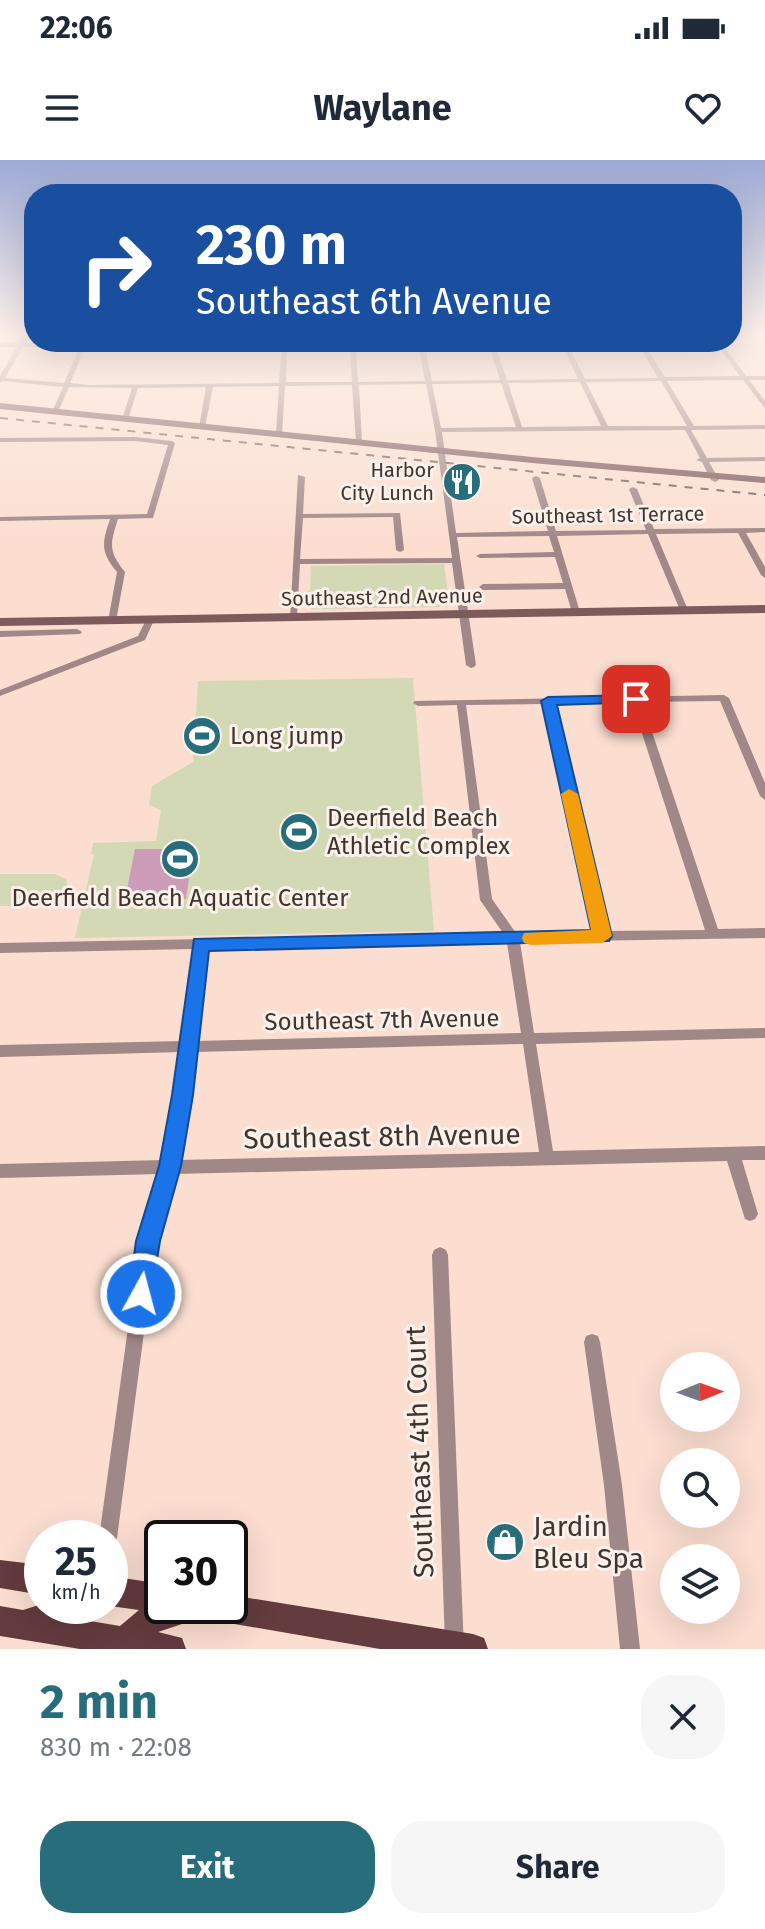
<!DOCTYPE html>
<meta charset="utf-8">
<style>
:root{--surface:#fff;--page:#f6f6f7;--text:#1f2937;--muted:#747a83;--accent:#286d7c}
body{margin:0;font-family:"Fira Sans",sans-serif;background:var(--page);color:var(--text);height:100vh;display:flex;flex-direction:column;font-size:30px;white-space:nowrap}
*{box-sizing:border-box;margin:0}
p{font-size:26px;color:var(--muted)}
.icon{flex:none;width:44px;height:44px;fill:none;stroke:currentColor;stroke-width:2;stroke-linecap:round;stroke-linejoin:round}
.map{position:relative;height:1489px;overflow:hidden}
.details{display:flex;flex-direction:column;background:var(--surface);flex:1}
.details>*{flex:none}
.guide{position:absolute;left:24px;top:24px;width:718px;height:168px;border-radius:32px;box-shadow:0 8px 32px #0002;background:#1a4fa0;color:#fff;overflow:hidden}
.needle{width:52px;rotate:89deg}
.buttons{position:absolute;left:660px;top:1192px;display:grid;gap:16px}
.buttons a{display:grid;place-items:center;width:80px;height:80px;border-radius:50%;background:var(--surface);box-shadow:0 8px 32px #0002;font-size:40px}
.speed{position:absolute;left:24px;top:1360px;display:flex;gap:16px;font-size:40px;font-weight:700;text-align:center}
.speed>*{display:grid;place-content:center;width:104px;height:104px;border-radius:50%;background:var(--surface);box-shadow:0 8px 32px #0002;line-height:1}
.speed small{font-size:20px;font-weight:400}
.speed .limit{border:4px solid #111;border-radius:12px;background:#fff;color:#111}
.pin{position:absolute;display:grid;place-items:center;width:68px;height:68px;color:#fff;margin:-34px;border-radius:16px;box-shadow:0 4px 12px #0006}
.me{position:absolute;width:88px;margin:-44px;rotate:7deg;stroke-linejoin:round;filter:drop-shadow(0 0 6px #0008)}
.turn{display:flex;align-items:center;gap:28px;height:168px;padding:0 40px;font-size:36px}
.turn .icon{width:104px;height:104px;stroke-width:2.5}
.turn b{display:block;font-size:56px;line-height:68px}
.round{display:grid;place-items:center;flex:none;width:84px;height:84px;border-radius:32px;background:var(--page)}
.headline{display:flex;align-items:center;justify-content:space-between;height:136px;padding:0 40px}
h1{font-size:48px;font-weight:700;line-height:60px;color:var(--accent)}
.cta{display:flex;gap:16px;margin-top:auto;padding:16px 40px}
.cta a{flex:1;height:92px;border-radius:32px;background:var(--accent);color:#fff;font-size:32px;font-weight:700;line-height:92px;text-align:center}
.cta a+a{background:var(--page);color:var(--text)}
.status{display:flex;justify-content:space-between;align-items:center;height:56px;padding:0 40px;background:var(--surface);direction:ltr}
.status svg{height:22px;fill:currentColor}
header{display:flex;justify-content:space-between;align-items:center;height:104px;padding:0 40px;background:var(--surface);font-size:36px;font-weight:700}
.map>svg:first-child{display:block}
.green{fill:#d3d9b5}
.water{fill:#cc9cb9}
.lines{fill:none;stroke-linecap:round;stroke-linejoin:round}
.street{fill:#a08788;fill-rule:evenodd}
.secondary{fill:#7d5a5c;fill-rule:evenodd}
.primary{fill:#643b3e;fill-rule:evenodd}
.rail{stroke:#706058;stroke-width:2;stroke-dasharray:8 8;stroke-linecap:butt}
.route{fill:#1a73e8;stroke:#114b97;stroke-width:2}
.slow{fill:#f59e0b}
.labels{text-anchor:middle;stroke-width:6;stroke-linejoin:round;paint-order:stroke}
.far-poi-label{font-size:20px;fill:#3f342e;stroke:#fbf0ea;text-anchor:end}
.far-street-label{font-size:20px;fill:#3f342e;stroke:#fbf0ea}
.poi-label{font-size:24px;fill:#3f342e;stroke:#fbf0ea;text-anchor:start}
.street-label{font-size:24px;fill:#3f342e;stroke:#fbf0ea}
.near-street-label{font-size:28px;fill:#3f342e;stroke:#fbf0ea}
.near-poi-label{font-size:28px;fill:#3f342e;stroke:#fbf0ea;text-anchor:start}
</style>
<div class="status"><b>22:06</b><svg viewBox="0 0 49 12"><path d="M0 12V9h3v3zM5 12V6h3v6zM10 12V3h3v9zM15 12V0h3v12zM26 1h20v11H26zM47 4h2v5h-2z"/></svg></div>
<header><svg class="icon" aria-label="menu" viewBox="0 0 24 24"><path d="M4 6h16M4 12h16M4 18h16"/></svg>Waylane<svg class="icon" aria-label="heart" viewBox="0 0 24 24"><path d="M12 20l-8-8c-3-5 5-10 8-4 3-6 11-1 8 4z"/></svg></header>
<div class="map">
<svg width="765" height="1489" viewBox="0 0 765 1489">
<rect width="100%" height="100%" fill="#fbded0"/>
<g class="green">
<polygon points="444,404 449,440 439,447 312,449 302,444 303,433 310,430 311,406"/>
<polygon points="413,518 434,771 75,778 94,694 91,694 93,683 156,681 161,650 149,645 152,626 193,602 198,521"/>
<path d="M0,714H55L66,719L69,731C54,751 22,745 0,746Z"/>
</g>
<polygon class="water" points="135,689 168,689 164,713 190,712 186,739 125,740"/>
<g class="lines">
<g class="street">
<path d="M24,174H30L25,183L88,182L70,223L89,225L279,223L282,182H288V187L419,185L418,182H424L432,221L500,220L488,182H494L507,220L578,219L561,182H567L585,219L658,218L637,182H643L665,217L740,216L715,182H721L746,216H765V220H749L765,241V248L743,220L667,221L694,266L765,265V269L691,270L707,298L765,297V301L709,302L719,320L715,322L711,320L702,302L696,300L700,298L685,270L442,272L456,373L548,371L532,318L536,316L540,318L556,371L646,370L629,329L633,327L637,329L654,369L765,368V372L746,373L765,407V418L761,415L738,373L656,374L688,450L684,453L680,450L648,374L557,376L580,452L576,455L572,452L565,429L483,430L479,427L483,424L563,423L555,397L480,398L476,396L480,394L554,392L549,376L457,377L476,505L474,507L471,508L466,505L452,403L300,404L297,457L293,460L290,459L298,315L305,317L303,354L400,353L404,390L400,392L396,390L393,357L303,358L300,399L452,398L435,270L426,224L359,225L362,282L359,284L356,282L352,225L285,226L282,274L279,276L276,274L279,226L213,227L205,267L202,269L199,267L206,227L138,228L128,259L125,261L122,259L132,228L69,227L58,252L55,254L52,252L63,227L3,221L0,223V216L17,187H0V183H19ZM23,187H80L64,223L5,218ZM419,189L425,221L358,222L356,190ZM350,190L352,222H286L287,191ZM661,221L687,266H608L586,222ZM580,222L601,266L522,267L508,223ZM501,223L516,267L441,268L432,224Z"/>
<path d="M135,277L172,281L175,283L153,358L118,359C110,384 108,391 125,412L116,461L112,464L108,461L117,412C100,392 102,383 110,359L0,361V357L147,354L168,285L135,281L0,282V278Z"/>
<polygon points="150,457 154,460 145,480 0,536 0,530 138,476 146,460"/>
<polygon points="77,469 82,472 80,474 0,477 0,471"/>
<path d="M724,535L729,538L765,623V640L760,636L720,541L642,542L718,769L765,768V778L520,782L534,873L765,868V878L536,884L553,991L765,986V1000H742L758,1054L755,1059L750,1061L745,1059L727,1001L175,1014L156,1081L117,1378L115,1385L110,1387V1378H99L140,1081L160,1014L0,1018V1004L164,1000L176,935L181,892L0,897V885L183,881L194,789L0,793V783L503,773L480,740L457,545L418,546L413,543L415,541ZM632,542L705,770L607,771L554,544ZM544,544L595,772L516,773L492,739L466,545ZM507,783L521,873L196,881L207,789ZM523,884L539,992L178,1000L190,935L195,892Z"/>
<polygon points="440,1087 446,1090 448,1095 464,1489 446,1489 445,1486 432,1095 434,1090"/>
<polygon points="592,1174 598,1176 600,1182 622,1325 640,1489 620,1489 604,1325 584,1182 586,1176"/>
</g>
<g class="secondary">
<polygon points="0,243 532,297 765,317 765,323 532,303 0,249"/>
<polygon points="765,445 765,453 0,466 0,458"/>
</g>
<g class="primary">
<polygon points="0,1400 42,1405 42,1435 0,1428"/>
<polygon points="110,1416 162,1424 162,1446 230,1446 230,1435 473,1474 484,1478 488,1489 380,1489 200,1458 158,1472 182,1478 186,1489 80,1489 0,1476 0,1446 23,1450 42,1444 42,1446 97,1446 92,1456 84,1460 120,1466 139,1450 110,1446"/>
</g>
<polyline class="rail" points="0,258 765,335"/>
</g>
<linearGradient id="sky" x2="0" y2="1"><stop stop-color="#9daad5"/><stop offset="0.45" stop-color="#fdf0ea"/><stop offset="1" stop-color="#fdf0ea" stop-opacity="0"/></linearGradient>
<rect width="765" height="383" fill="url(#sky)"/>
<polygon class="route" points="636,535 644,539 641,542 557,545 612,776 609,781 209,791 193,935 181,1006 160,1081 150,1142 141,1146 132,1142 129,1134 136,1081 159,1006 172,935 194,779 591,770 541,541 548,537"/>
<polygon class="slow" points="569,629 578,634 612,776 602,783 531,785 524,783 522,778 524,773 591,770 561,634"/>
<defs>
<symbol id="restaurant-disc" viewBox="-11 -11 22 22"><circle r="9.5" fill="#286d7c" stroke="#fbf0ea"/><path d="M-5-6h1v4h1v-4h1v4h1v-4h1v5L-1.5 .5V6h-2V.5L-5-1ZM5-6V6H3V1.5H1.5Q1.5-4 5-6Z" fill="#fff"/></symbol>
<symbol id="stadium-disc" viewBox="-11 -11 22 22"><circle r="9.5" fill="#286d7c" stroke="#fbf0ea"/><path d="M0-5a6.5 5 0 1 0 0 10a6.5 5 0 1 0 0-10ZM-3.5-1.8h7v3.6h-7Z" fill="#fff"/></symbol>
<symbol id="shop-disc" viewBox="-11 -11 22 22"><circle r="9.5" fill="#286d7c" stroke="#fbf0ea"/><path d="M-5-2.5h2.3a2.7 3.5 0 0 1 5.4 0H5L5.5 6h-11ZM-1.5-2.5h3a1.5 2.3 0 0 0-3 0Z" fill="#fff"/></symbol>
</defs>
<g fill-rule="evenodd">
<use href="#restaurant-disc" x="440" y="300" width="44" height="44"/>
<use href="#stadium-disc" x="180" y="554" width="44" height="44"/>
<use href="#stadium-disc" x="277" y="650" width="44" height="44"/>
<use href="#stadium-disc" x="158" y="677" width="44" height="44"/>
<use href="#shop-disc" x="483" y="1360" width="44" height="44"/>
</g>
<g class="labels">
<g class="far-poi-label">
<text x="434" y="317">Harbor<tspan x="434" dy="23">City Lunch</tspan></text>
</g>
<g class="far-street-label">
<text transform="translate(608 355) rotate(-1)" y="7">Southeast 1st Terrace</text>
<text transform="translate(382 437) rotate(-1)" y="7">Southeast 2nd Avenue</text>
</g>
<g class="poi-label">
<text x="230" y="584">Long jump</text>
<text x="327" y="666">Deerfield Beach<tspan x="327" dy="28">Athletic Complex</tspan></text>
<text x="180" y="746" text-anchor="middle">Deerfield Beach Aquatic Center</text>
</g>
<g class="street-label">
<text transform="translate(382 860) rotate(-1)" y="8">Southeast 7th Avenue</text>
</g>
<g class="near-street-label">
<text transform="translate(382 976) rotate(-1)" y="10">Southeast 8th Avenue</text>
<text transform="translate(419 1292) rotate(-92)" y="10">Southeast 4th Court</text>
</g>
<g class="near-poi-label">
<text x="533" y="1376">Jardin<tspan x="533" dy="32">Bleu Spa</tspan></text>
</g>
</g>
</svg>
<div class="buttons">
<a><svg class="needle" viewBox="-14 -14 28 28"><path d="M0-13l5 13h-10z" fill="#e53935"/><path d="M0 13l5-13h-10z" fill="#747a83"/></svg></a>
<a><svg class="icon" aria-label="search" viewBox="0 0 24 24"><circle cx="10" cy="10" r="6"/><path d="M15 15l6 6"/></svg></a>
<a><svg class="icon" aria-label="layers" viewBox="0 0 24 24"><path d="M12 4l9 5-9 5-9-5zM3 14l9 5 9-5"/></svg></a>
</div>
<div class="speed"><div>25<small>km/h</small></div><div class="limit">30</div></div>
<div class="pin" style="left:636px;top:539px;background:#d93025"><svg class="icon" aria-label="arrive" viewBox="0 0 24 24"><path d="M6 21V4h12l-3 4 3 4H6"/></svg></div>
<svg class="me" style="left:141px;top:1134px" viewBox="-20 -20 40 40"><circle r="17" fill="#1a73e8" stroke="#fff" stroke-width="3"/><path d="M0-11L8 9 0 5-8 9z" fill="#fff"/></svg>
<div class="guide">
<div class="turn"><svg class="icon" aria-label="right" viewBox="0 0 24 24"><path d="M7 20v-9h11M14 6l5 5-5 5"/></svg><div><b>230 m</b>Southeast 6th Avenue</div></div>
</div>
</div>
<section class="details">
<div class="headline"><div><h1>2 min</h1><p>830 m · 22:08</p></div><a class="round"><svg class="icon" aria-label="close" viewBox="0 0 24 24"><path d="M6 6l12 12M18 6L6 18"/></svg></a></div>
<div class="cta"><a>Exit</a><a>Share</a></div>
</section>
